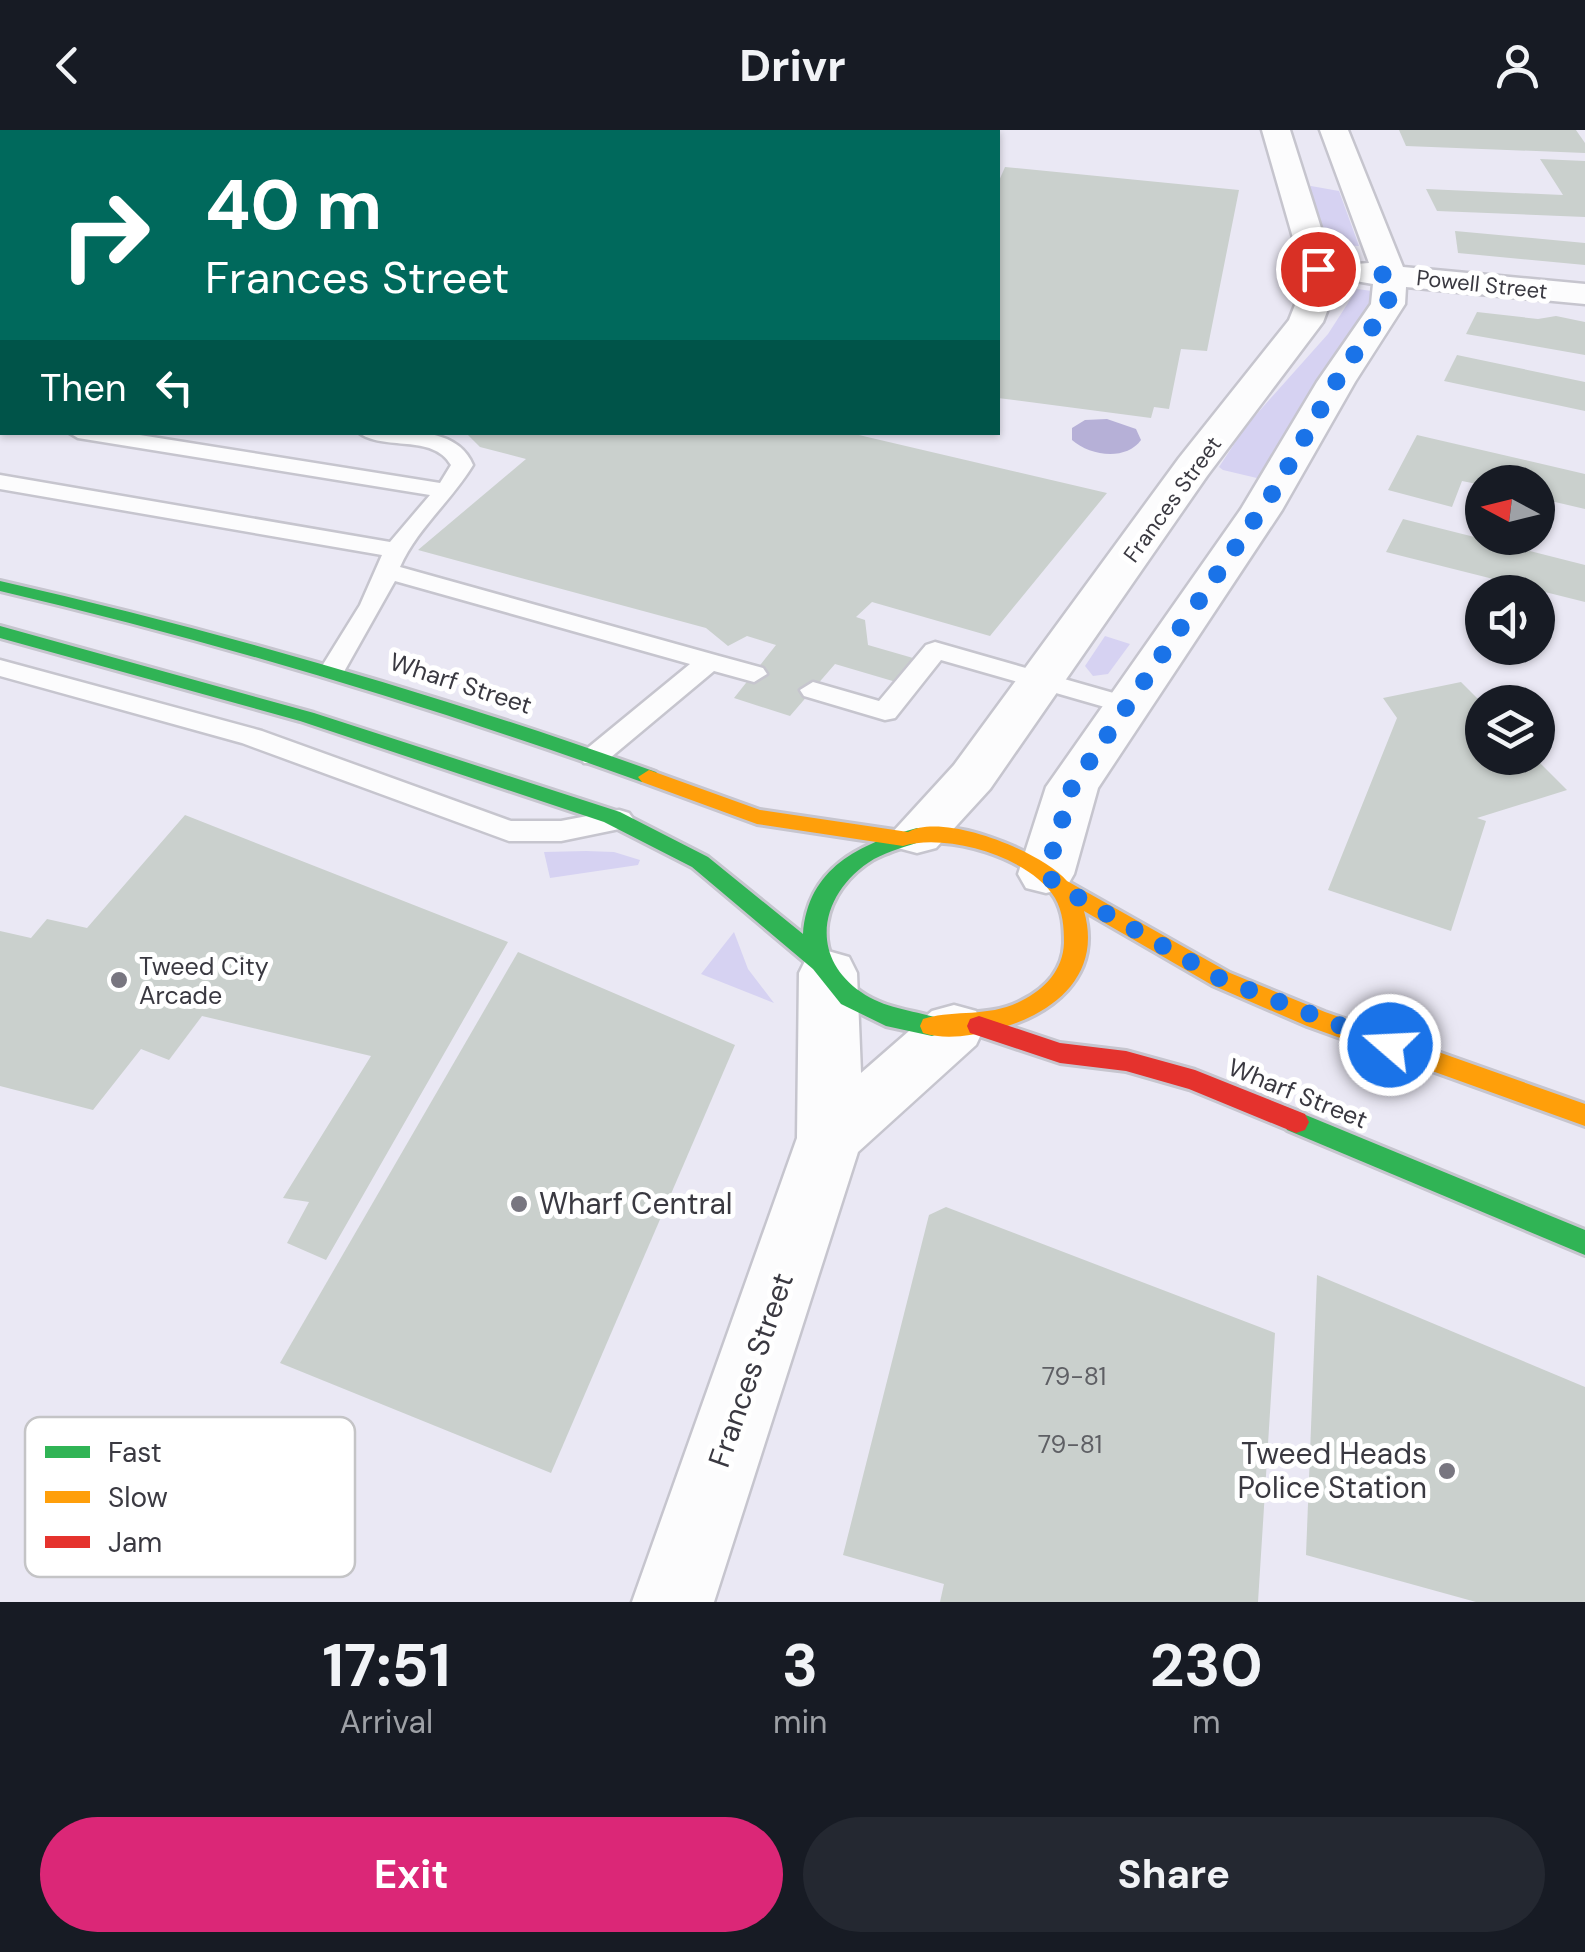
<!DOCTYPE html>
<style>
:root{--surface:#171b24;--page:#242831;--text:#f1f3f6;--muted:#9ea1a6;--accent:#db2777}
body{margin:0;font-family:"DM Sans",sans-serif;background:var(--page);color:var(--text);height:100vh;display:flex;flex-direction:column;font-size:38px;white-space:nowrap}
*{box-sizing:border-box;margin:0}
p{font-size:32px;color:var(--muted)}
.icon{flex:none;width:55px;height:55px;fill:none;stroke:currentColor;stroke-width:2;stroke-linecap:round;stroke-linejoin:round}
.map{position:relative;height:1472px;overflow:hidden}
.sheet{display:flex;flex-direction:column;background:var(--surface);flex:1}
.sheet>*{flex:none}
.banner{position:absolute;left:0px;top:0px;width:1000px;height:305px;box-shadow:0 2px 8px #0004;background:#00695c;color:#fff;overflow:hidden}
.needle{width:65px;rotate:277deg}
.controls{position:absolute;left:1465px;top:335px;display:grid;gap:20px}
.controls a{display:grid;place-items:center;width:90px;height:90px;border-radius:50%;background:var(--surface);box-shadow:0 2px 8px #0004;font-size:50px}
.pin{position:absolute;display:grid;place-items:center;width:85px;height:85px;color:#fff;margin:-42px;border:5px solid #fff;border-radius:50%;box-shadow:0 2px 10px #0007}
.me{position:absolute;width:110px;margin:-55px;rotate:289deg;stroke-linejoin:round;filter:drop-shadow(0 0 8px #0008)}
.turn{display:flex;align-items:center;gap:35px;height:210px;padding:0 40px;font-size:45px}
.turn .icon{width:130px;height:130px;stroke-width:2.5}
.turn b{display:block;font-size:70px;line-height:85px}
.then{display:flex;align-items:center;height:95px;padding:0 40px;background:#0003;gap:20px;font-size:38px}
.eta{display:flex;justify-content:space-evenly;align-items:center;height:170px;text-align:center}
.eta b{font-size:60px;font-weight:700;line-height:70px}
.action{display:flex;gap:20px;margin-top:auto;padding:20px 40px}
.action a{flex:1;height:115px;border-radius:60px;background:var(--accent);color:#fff;font-size:40px;font-weight:700;line-height:115px;text-align:center}
.action a+a{background:var(--page);color:var(--text)}
header{display:flex;justify-content:space-between;align-items:center;height:130px;padding:0 40px;background:var(--surface);font-size:45px;font-weight:700}
.map>svg:first-child{display:block}
.green{fill:#d6d2f2}
.water{fill:#b6b0d7}
.building{fill:#cad0cd}
.lines{fill:none;stroke-linecap:round;stroke-linejoin:round}
.lane-casing{stroke:#c6c5ce;stroke-width:5}
.street-casing{stroke:#c6c5ce;stroke-width:5}
.fast-casing{stroke:#c6c5ce;stroke-width:6}
.slow-casing{stroke:#c6c5ce;stroke-width:6}
.jam-casing{stroke:#c6c5ce;stroke-width:6}
.lane{fill:#fcfcfd;fill-rule:evenodd}
.street{fill:#fcfcfd;fill-rule:evenodd}
.fast{fill:#30b455;fill-rule:evenodd}
.slow{fill:#ff9f0a;fill-rule:evenodd}
.jam{fill:#e5322d;fill-rule:evenodd}
.route{stroke:#1a73e8;stroke-width:18;stroke-dasharray:0 32.4}
.poi-dot{fill:#787680;stroke:#fff;stroke-width:4}
.labels{text-anchor:middle;stroke-width:10;stroke-linejoin:round;paint-order:stroke}
.far-street-label{font-size:22px;fill:#3a3941;stroke:#fff}
.street-label{font-size:25px;fill:#3a3941;stroke:#fff}
.poi-label{font-size:25px;fill:#3a3941;stroke:#fff;text-anchor:start}
.near-number-label{font-size:25px;fill:#5e5f64}
.near-poi-label{font-size:30px;fill:#3a3941;stroke:#fff;text-anchor:start}
.near-street-label{font-size:30px;fill:#3a3941;stroke:#fff}
.key{fill:#fff;stroke:#c4c4c6;stroke-width:2.5}
.key-label{font-size:28px;fill:#3a3941}
</style>
<header><svg class="icon" aria-label="back" viewBox="0 0 24 24"><path d="M15 5l-7 7 7 7"/></svg>Drivr<svg class="icon" aria-label="person" viewBox="0 0 24 24"><circle cx="12" cy="8" r="4"/><path d="M4 21q1-7 8-7t8 7"/></svg></header>
<div class="map">
<svg width="1585" height="1472" viewBox="0 0 1585 1472">
<rect width="100%" height="100%" fill="#eae8f4"/>
<g class="green">
<polygon points="1311,56 1339,61 1359,116 1325,114 1308,58"/>
<polygon points="1357,159 1372,161 1367,180 1261,349 1223,340 1219,337 1246,296 1328,204"/>
<polygon points="1105,506 1130,514 1108,544 1093,546 1085,536"/>
<polygon points="586,721 614,722 640,730 638,735 550,748 544,722"/>
<polygon points="734,802 748,839 774,873 701,844"/>
</g>
<path class="water" d="M1107,289L1136,299L1141,310C1126,331 1090,326 1072,310V298L1085,290Z"/>
<g class="building">
<polygon points="1399,0 1576,0 1585,13 1585,23 1406,16"/>
<polygon points="1540,29 1585,31 1585,87 1437,81 1426,59 1563,65"/>
<polygon points="1005,37 1239,60 1207,221 1181,219 1169,279 1154,277 1151,288 998,268 998,53"/>
<polygon points="1455,101 1585,113 1585,135 1458,123"/>
<polygon points="1477,182 1538,189 1556,186 1585,192 1585,225 1466,204"/>
<polygon points="1457,225 1585,252 1585,281 1444,251"/>
<polygon points="465,302 846,302 1107,363 990,506 872,472 856,487 865,490 868,515 913,528 896,552 835,534 790,586 734,568 776,515 747,506 728,516 706,498 418,420 526,329 480,317"/>
<polygon points="1417,305 1585,344 1585,379 1538,368 1538,352 1482,355 1462,351 1452,377 1388,360"/>
<polygon points="1403,389 1585,435 1585,472 1386,422"/>
<polygon points="1461,552 1482,573 1482,628 1535,628 1567,660 1477,688 1486,691 1451,801 1328,760 1397,588 1383,568"/>
<polygon points="185,685 508,812 326,1130 287,1113 309,1072 283,1068 371,926 202,886 169,930 141,919 93,980 0,956 0,801 31,808 47,789 87,798"/>
<polygon points="518,822 735,915 551,1343 280,1233"/>
<polygon points="946,1077 1275,1203 1258,1472 940,1472 944,1454 843,1425 929,1085"/>
<polygon points="1317,1145 1585,1257 1585,1472 1476,1472 1306,1425"/>
</g>
<g class="lines">
<defs>
<g id="lane">
<rect x="0" y="247" width="2" height="12"/>
<rect x="0" y="284" width="2" height="12"/>
<path d="M68,302H121L440,353L451,335C433,303 383,322 358,302C395,302 456,293 473,335C452,370 416,400 400,437L719,526L763,538L767,544L754,552L714,541L604,633H584L580,627L584,621L690,534L395,451L341,547H323L319,541L360,475L382,425L0,359V345L390,412L430,365L78,308Z"/>
<polygon points="935,512 1138,570 1142,576 1129,584 941,530 895,588 885,590 804,566 800,560 813,552 879,571 926,515"/>
<polygon points="0,530 262,601 511,691 561,691 619,680 629,683 634,690 629,697 561,711 509,711 242,613 0,546"/>
</g>
<g id="street">
<polygon points="1262,0 1290,0 1334,139 1337,155 1323,192 1207,346 990,659 936,718 917,723 898,718 890,705 954,635 1179,328 1289,190 1303,155 1302,139"/>
<polygon points="1320,0 1348,0 1403,137 1585,154 1585,174 1406,157 1405,174 1355,252 1282,380 1098,658 1074,744 1066,758 1046,763 1026,758 1018,744 1046,657 1241,379 1317,252 1371,174 1373,154 1344,149 1339,142 1344,135 1369,133"/>
<polygon points="828,821 849,827 857,843 861,943 932,881 954,875 976,881 984,898 976,915 858,1022 714,1472 632,1472 797,1008 799,843 807,827"/>
</g>
<g id="fast">
<path d="M0,451C223,502 441,565 656,642L660,647L656,652H642C431,576 218,512 0,461Z"/>
<path d="M0,496L314,583L620,682L708,727L803,804C808,738 859,714 917,698L925,700L928,705L925,710C908,716 889,721 874,729C822,760 806,824 861,862C885,879 913,880 941,889L944,896L941,903L932,906L886,896L841,874L813,839L692,737L604,692L300,591L0,508Z"/>
<polygon points="1296,981 1585,1100 1585,1125 1287,1000 1283,992 1287,984"/>
</g>
<path id="slow" d="M649,640L760,680L908,702C943,682 1041,721 1067,751L1230,843L1325,882L1585,974V996L1307,896L1212,855L1084,781C1103,847 1051,886 993,900C971,906 945,910 923,903L920,896L923,889C955,879 988,888 1021,871C1045,859 1063,840 1064,813C1064,797 1063,782 1055,768C1029,726 946,703 903,716L757,694L642,652L638,647Z"/>
<polygon id="jam" points="979,886 1060,913 1126,921 1195,940 1305,984 1309,992 1305,1000 1296,1003 1189,959 1126,941 1060,933 970,903 967,896 970,889"/>
</defs>
<use href="#lane" class="lane-casing"/>
<use href="#street" class="street-casing"/>
<use href="#fast" class="fast-casing"/>
<use href="#slow" class="slow-casing"/>
<use href="#jam" class="jam-casing"/>
<use href="#lane" class="lane"/>
<use href="#street" class="street"/>
<use href="#fast" class="fast"/>
<use href="#slow" class="slow"/>
<use href="#jam" class="jam"/>
</g>
<g class="lines">
<polyline class="route" points="1318,139 1390,145 1388,174 1336,252 1276,358 1072,657 1046,744 1058,756 1221,849 1390,915"/>
</g>
<g class="poi-dot">
<circle cx="119" cy="850" r="10"/>
<circle cx="519" cy="1074" r="10"/>
<circle cx="1447" cy="1341" r="10"/>
</g>
<g class="labels">
<g class="far-street-label">
<text transform="translate(1482 154) rotate(6)" y="8">Powell Street</text>
<text transform="translate(1172 369) rotate(-54)" y="8">Frances Street</text>
</g>
<g class="street-label">
<text transform="translate(461 553) rotate(18)" y="9">Wharf Street</text>
<text transform="translate(1298 963) rotate(22)" y="9">Wharf Street</text>
</g>
<g class="poi-label">
<text x="139" y="845">Tweed City<tspan x="139" dy="29">Arcade</tspan></text>
</g>
<g class="near-number-label">
<text x="1074" y="1255">79-81</text>
<text x="1070" y="1323">79-81</text>
</g>
<g class="near-poi-label">
<text x="539" y="1084">Wharf Central</text>
<text x="1427" y="1334" text-anchor="end">Tweed Heads<tspan x="1427" dy="34">Police Station</tspan></text>
</g>
<g class="near-street-label">
<text transform="translate(751 1240) rotate(-71)" y="10">Frances Street</text>
</g>
</g>
<rect x="25" y="1287" width="330" height="160" rx="15" class="key"/>
<rect x="45" y="1316" width="45" height="12" fill="#30b455"/>
<rect x="45" y="1361" width="45" height="12" fill="#ff9f0a"/>
<rect x="45" y="1406" width="45" height="12" fill="#e5322d"/>
<g class="key-label">
<text x="108" y="1332">Fast</text>
<text x="108" y="1377">Slow</text>
<text x="108" y="1422">Jam</text>
</g>
</svg>
<div class="controls">
<a><svg class="needle" viewBox="-14 -14 28 28"><path d="M0-13l5 13h-10z" fill="#e53935"/><path d="M0 13l5-13h-10z" fill="#9ea1a6"/></svg></a>
<a><svg class="icon" aria-label="sound" viewBox="0 0 24 24"><path d="M4 9h4l5-4v14l-5-4H4zM17 9q2 3 0 6"/></svg></a>
<a><svg class="icon" aria-label="layers" viewBox="0 0 24 24"><path d="M12 4l9 5-9 5-9-5zM3 14l9 5 9-5"/></svg></a>
</div>
<div class="pin" style="left:1318px;top:139px;background:#d93025"><svg class="icon" aria-label="arrive" viewBox="0 0 24 24"><path d="M6 21V4h12l-3 4 3 4H6"/></svg></div>
<svg class="me" style="left:1390px;top:915px" viewBox="-20 -20 40 40"><circle r="17" fill="#1a73e8" stroke="#fff" stroke-width="3"/><path d="M0-11L8 9 0 5-8 9z" fill="#fff"/></svg>
<div class="banner">
<div class="turn"><svg class="icon" aria-label="right" viewBox="0 0 24 24"><path d="M7 20v-9h11M14 6l5 5-5 5"/></svg><div><b>40 m</b>Frances Street</div></div>
<div class="then">Then<svg class="icon" aria-label="left" viewBox="0 0 24 24"><path d="M17 20v-9H6M10 6l-5 5 5 5"/></svg></div>
</div>
</div>
<section class="sheet">
<div class="eta">
<div><b>17:51</b><p>Arrival</p></div>
<div><b>3</b><p>min</p></div>
<div><b>230</b><p>m</p></div>
</div>
<div class="action"><a>Exit</a><a>Share</a></div>
</section>
